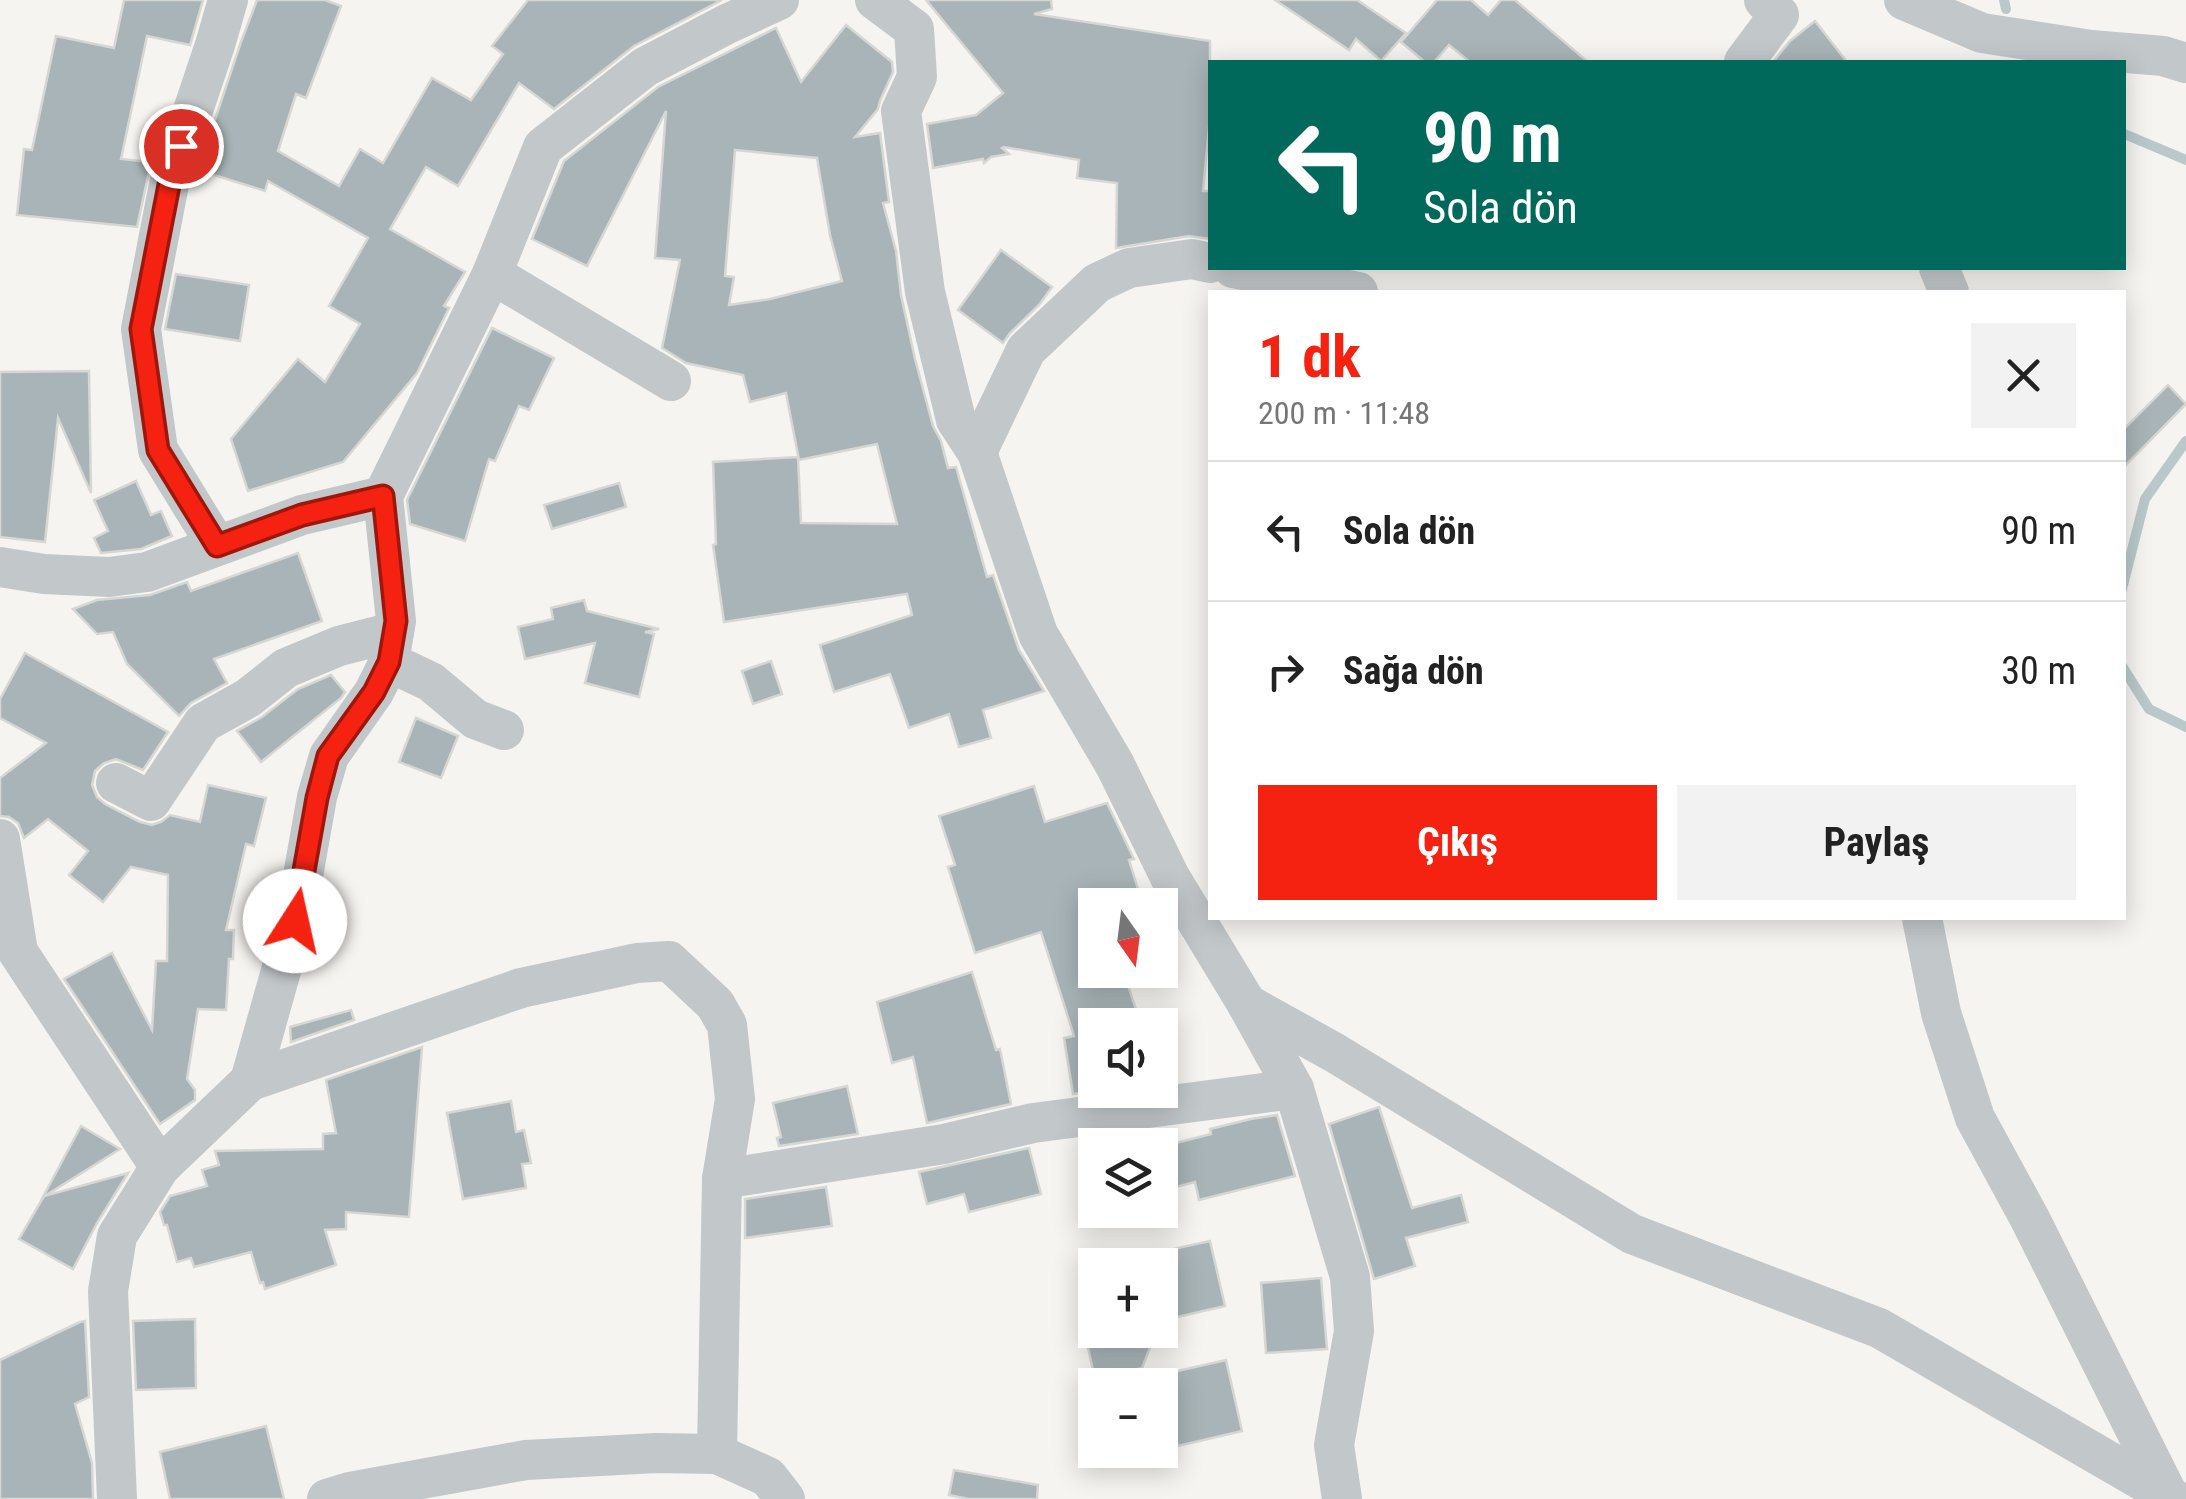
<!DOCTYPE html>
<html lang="tr">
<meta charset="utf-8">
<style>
:root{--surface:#fff;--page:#f2f2f2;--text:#222;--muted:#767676;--line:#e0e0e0;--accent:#f52211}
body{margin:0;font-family:"Roboto Condensed",sans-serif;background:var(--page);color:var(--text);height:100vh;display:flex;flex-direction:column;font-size:38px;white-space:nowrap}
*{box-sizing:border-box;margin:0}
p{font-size:32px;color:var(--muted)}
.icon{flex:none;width:55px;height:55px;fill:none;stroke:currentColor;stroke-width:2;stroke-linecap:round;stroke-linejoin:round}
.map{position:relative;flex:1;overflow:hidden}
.details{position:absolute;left:1208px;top:290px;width:918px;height:630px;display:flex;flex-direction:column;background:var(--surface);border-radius:0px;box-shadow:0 5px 25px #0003}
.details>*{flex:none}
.hud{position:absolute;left:1208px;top:60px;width:918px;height:210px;border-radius:0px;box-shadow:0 5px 25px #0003;background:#00695c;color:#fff;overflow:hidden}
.needle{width:65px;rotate:166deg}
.buttons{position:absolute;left:1078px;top:888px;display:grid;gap:20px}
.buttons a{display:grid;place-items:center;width:100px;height:100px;border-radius:0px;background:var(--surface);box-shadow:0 5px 25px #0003;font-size:50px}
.pin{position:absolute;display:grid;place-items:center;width:85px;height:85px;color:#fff;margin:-42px;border:5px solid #fff;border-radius:50%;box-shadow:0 2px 10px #0007}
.me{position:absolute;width:110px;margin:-55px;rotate:10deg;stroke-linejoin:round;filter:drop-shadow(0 0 8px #0008)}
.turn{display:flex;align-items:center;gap:35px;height:210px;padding:0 50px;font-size:45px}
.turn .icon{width:130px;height:130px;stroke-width:2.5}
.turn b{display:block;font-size:70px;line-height:85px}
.round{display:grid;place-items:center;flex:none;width:105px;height:105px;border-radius:0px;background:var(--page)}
.summary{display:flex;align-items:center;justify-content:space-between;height:170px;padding:0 50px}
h1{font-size:60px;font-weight:700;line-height:75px;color:var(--accent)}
.cta{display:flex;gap:20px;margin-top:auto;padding:20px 50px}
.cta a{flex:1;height:115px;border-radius:0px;background:var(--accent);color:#fff;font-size:40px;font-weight:700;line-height:115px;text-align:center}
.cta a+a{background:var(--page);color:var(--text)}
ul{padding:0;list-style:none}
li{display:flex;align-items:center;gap:30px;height:140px;padding:0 50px;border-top:2px solid var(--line)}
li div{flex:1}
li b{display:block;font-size:38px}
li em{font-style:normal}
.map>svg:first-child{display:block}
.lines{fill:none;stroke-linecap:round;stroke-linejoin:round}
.stream{stroke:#b9c9cb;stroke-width:10}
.building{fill:#a8b4b7;stroke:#d6d6d3;stroke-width:2.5;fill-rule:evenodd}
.street{stroke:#c2c7ca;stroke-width:40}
.route-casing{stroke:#9f160b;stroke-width:25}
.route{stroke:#f52211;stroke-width:18}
</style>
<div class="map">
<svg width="2186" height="1499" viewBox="0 0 2186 1499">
<rect width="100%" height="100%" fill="#f5f4f0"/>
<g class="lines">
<g class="stream">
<polyline points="2004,0 2006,9"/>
<polyline points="2122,133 2186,160"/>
<polyline points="2122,589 2145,499 2186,441"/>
<polyline points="2122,666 2149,709 2186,727"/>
</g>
</g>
<g class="building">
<polygon points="124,0 203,0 190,45 147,36 121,159 151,162 137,227 17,215 24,149 32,150 56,36 114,48"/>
<polygon points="257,0 325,0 341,6 306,98 296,94 278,151 339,186 360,149 383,163 432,78 471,100 503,54 492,46 528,0 722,0 634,46 554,109 519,83 458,186 426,167 390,229 465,272 444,306 449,308 417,373 343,462 248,491 231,439 298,359 325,382 360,324 329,306 368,238 268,181 265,191 198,170 241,42"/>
<polygon points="926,0 1051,0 1052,9 1034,14 1210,41 1210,117 1203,191 1210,191 1210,239 1189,236 1116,248 1117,183 1077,178 1079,160 1004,147 1002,148 1009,154 991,157 984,163 983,159 933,168 927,124 976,115 1003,93"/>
<polygon points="1275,0 1357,0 1406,33 1381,61 1356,39 1349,50"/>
<polygon points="1437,0 1471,0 1488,15 1501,0 1515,0 1588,62 1470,62 1449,45 1434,62 1425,62 1401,42"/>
<polygon points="1815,21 1847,62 1773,62 1790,41"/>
<path d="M846,25L892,62L893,72L880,101L878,109L855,137L880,133L889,202L883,203L896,251L901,295L915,359L933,426L941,441L948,468L956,467L987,577L993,575L1019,650L1044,691L983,710L991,738L959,747L949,714L909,728L890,674L834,692L820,645L912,615L907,594L724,622L713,545L716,544L713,462L798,457L801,523L897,524L877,444L799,460L786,393L750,402L743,375L686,363L662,348L680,260L655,258L666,111L587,266L532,239L564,161L658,87L776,28L801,82ZM735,150L817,158L830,235L842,281L770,299L729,305L734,277L725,276Z"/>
<polygon points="1001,250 1052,287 1039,305 1010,333 1003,343 958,310"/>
<polygon points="176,274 249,285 240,341 165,329"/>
<polygon points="492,328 554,358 529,410 519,406 495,461 489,459 465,541 410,524 407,500"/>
<polygon points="89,371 91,493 58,418 45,542 0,537 0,372"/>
<polygon points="2168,385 2186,404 2122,469 2122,431"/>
<polygon points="136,481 151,515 161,511 172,536 141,549 101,553 94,538 108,531 94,500"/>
<polygon points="619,483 626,507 552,529 544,505"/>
<polygon points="298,553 322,621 214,659 227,683 191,703 179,716 127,664 113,632 97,634 73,609 97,600 150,595 187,582 191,591"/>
<polygon points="584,600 587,611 659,629 645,632 654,634 639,697 585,683 595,643 525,659 518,627 553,619 551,608"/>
<polygon points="25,653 168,732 143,770 116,759 104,763 95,771 92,785 97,797 105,804 140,822 152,825 161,822 170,815 200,822 208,785 266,798 254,846 246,844 226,930 234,930 233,959 229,959 226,1010 198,1009 187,1079 195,1090 195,1100 160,1124 64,979 112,953 152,1030 156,961 167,961 168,875 131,867 103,902 69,875 88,851 48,819 24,838 18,823 9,817 0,816 0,778 46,743 0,718 0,699"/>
<polygon points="771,661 782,694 753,704 742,671"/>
<polygon points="331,675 345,692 341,698 261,762 237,731 262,717 298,689"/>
<polygon points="416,718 458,736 441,778 399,762"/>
<polygon points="1034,786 1045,822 1107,803 1134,859 1129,860 1143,905 1095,905 1095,970 1123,970 1141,1025 1095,1025 1095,1091 1073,1094 1064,1038 1074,1036 1041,932 975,953 948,867 955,865 939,816"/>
<polygon points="972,972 996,1050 1000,1049 1011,1104 927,1123 913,1057 892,1063 877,1002"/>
<polygon points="351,1010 354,1020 291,1042 290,1027"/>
<polygon points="422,1047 409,1217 346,1212 346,1229 325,1230 336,1265 265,1289 263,1282 260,1283 251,1252 194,1267 191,1258 177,1262 167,1225 164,1225 160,1212 170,1196 207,1186 202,1170 219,1165 215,1151 323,1149 323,1134 336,1133 326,1080"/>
<polygon points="847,1086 858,1134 779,1146 777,1138 781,1137 773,1103"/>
<polygon points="511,1101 516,1132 524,1130 531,1163 522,1164 526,1188 463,1199 447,1113"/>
<polygon points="1379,1107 1412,1208 1461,1195 1468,1222 1406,1238 1415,1266 1374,1279 1329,1124"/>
<polygon points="1277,1115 1295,1176 1199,1200 1195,1182 1160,1191 1160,1147 1211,1134 1210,1129 1251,1119"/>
<polygon points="81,1126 120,1149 43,1197"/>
<polygon points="1029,1148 1041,1194 969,1212 964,1194 927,1204 919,1172"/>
<polygon points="128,1173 97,1223 73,1269 19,1239 44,1196"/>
<polygon points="826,1187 832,1226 745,1238 745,1199"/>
<polygon points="1210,1241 1225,1306 1160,1321 1160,1252"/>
<polygon points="1321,1278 1327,1349 1266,1353 1261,1283"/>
<polygon points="195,1319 196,1388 136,1390 133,1321"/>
<polygon points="85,1321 89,1397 75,1404 92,1463 93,1499 0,1499 0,1360 80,1322"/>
<polygon points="1084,1330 1157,1330 1142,1368 1095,1379"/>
<polygon points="1226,1360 1242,1431 1178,1446 1174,1432 1160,1436 1160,1375"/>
<polygon points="266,1426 284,1499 170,1499 160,1452"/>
<polygon points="954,1470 1038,1485 1037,1499 969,1499 949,1495"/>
</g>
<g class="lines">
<g class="street">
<polyline points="875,0 914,29 917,77 901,111 925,292 956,420 977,452 1038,634 1115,765 1170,877 1247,1004 1294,1089 1350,1277 1354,1331 1334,1445 1342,1499"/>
<polyline points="1904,0 1982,33 2091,50 2163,56 2186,63"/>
<polyline points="1744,62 1779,15 1764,0"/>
<polyline points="1233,268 1358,292"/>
<polyline points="1939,268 1949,292"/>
<polyline points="492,274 671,381"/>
<polyline points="977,452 1026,350 1097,283 1129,268 1192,259 1210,263"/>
<polyline points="217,546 158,450 141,329 170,179 215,45 228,0"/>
<polyline points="0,567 44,574 109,577 147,572 302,515 383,496"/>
<polyline points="389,662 431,682 475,719 504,730"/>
<polyline points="116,783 151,801 203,723 248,698 286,668 339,646 394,632"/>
<polyline points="0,839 18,952 160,1167"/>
<polyline points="1922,918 1941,1013 1975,1118 2030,1219 2167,1493"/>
<polyline points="1247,1004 1335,1053 1632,1234 1879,1328 2174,1499"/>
<polyline points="250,1081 295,921 317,797 329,756 374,692 389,662 396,621 383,496 492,274 543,147 645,67 727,24 779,0"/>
<polyline points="722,1179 944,1144 1033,1123 1294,1089"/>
<polyline points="117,1499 108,1291 117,1236 160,1167 250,1081 521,988 637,963 669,961 715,1004 727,1025 735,1099 722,1179 717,1454"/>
<polyline points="327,1499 350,1492 526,1460 656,1453 717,1454 768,1477 785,1499"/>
</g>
</g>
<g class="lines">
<defs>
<polyline id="route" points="181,146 170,180 141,329 158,450 217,546 302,515 383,496 396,621 389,662 374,692 328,756 317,798 295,921"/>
</defs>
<use href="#route" class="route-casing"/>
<use href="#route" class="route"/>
</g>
</svg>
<div class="buttons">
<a><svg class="needle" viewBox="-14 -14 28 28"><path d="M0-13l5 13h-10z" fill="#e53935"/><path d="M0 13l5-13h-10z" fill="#767676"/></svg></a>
<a><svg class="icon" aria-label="sound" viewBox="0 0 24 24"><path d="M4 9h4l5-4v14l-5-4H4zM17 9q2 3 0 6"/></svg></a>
<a><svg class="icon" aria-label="layers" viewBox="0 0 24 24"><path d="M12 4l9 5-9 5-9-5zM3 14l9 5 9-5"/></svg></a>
<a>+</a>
<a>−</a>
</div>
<div class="pin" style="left:181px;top:146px;background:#d93025"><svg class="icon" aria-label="arrive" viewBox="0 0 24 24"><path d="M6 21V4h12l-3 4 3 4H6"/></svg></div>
<svg class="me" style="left:295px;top:921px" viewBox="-20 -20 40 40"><circle r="19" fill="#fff"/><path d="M0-13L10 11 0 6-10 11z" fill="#f52211"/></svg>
<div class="hud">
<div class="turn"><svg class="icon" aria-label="left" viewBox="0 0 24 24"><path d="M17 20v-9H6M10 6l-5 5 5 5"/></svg><div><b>90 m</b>Sola dön</div></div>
</div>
<section class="details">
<div class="summary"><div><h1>1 dk</h1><p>200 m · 11:48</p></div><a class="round"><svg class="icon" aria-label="close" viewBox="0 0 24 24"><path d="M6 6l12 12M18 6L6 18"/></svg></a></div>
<ul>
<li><svg class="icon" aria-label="left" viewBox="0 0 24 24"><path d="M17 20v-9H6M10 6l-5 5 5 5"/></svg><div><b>Sola dön</b></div><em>90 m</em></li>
<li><svg class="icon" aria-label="right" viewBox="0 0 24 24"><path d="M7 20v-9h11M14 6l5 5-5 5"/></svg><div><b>Sağa dön</b></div><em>30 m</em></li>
</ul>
<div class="cta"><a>Çıkış</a><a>Paylaş</a></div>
</section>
</div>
